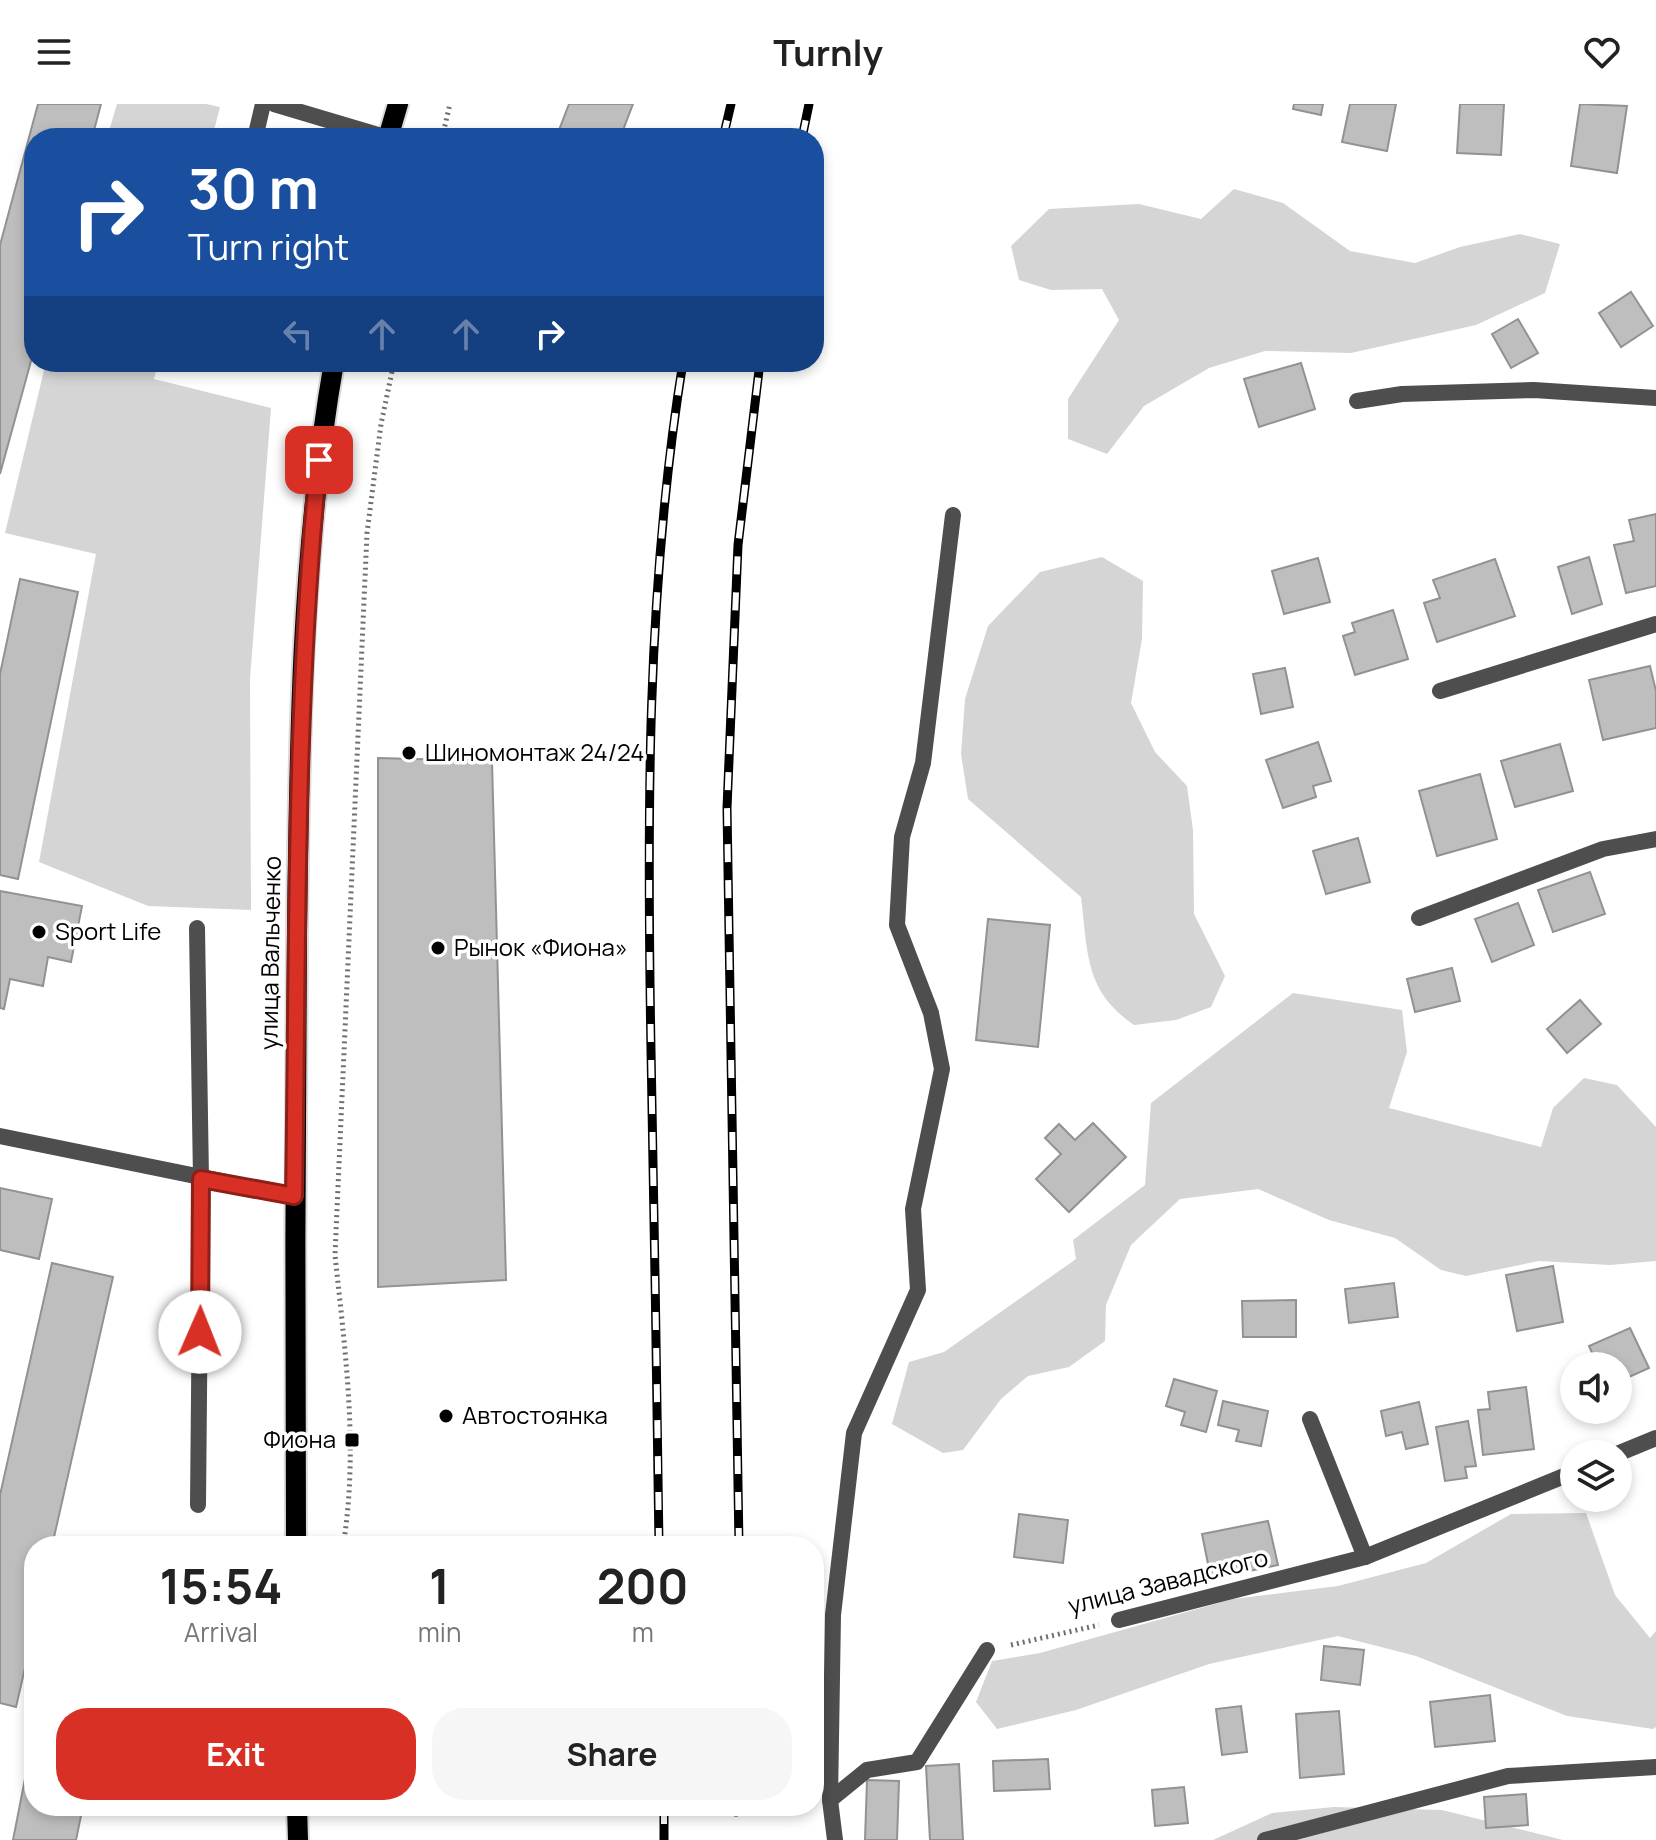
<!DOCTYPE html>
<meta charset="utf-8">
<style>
:root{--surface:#fff;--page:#f6f6f6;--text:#222;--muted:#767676;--accent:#d93025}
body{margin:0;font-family:Manrope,sans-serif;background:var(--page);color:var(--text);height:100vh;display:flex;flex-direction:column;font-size:30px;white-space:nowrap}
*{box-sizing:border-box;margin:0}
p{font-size:26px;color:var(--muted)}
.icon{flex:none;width:44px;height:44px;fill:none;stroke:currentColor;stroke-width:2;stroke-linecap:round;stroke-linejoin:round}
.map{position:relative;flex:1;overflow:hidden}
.panel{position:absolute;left:24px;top:1432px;width:800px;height:280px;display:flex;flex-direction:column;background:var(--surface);border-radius:32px;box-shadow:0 4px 12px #0003}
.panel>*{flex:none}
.guide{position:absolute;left:24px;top:24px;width:800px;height:244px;border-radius:32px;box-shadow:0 4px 12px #0003;background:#1a4fa0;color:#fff;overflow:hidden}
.controls{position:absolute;left:1560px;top:1248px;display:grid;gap:16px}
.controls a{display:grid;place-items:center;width:72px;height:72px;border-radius:50%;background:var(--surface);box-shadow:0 4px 12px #0003;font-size:40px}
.pin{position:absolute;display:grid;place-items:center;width:68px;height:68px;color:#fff;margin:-34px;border-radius:16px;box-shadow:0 4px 12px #0006}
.me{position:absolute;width:88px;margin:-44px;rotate:1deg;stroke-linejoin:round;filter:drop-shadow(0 0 6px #0008)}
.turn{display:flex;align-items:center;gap:28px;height:168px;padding:0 32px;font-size:36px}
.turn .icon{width:104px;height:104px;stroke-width:2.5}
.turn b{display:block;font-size:56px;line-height:68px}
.lanes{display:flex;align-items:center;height:76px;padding:0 32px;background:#0003;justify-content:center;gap:40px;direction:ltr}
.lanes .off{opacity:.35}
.eta{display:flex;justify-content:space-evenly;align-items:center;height:136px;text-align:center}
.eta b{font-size:48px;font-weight:700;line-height:56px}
.primary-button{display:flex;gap:16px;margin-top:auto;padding:16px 32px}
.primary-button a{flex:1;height:92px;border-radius:32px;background:var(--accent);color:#fff;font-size:32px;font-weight:700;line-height:92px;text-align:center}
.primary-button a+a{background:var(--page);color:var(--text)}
header{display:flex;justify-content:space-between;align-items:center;height:104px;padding:0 32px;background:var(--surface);font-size:36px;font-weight:700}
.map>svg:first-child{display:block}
.green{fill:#d5d5d5}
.building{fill:#bebebe;stroke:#929292;stroke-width:2}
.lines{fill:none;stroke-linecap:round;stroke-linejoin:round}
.primary-casing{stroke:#dbdbdb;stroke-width:24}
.path{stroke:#707070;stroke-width:5;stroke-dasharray:2 4;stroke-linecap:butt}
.lane{stroke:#4e4e4e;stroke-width:16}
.street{stroke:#4e4e4e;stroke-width:16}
.primary{stroke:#000;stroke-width:20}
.rail-casing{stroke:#000;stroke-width:9}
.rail{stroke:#fff;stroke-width:6;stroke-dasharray:18;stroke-linecap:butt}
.route-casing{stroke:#8d1f18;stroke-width:20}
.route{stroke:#d93025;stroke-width:14}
.poi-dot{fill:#000;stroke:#fff;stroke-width:3}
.labels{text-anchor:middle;stroke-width:7;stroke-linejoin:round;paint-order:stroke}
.poi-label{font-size:24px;fill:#000;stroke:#fff;text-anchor:start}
.street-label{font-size:24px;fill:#000;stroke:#fff}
</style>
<header><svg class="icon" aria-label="menu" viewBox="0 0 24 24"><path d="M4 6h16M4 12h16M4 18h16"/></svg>Turnly<svg class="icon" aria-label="heart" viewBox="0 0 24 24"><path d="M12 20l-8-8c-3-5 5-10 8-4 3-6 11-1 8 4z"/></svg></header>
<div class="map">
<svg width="1656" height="1736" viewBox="0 0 1656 1736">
<rect width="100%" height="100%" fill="#fff"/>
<g class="green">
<polygon points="117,0 206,0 220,3 212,34 107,34"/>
<polygon points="1234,85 1283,99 1350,147 1415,159 1460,143 1520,130 1560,140 1545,189 1476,221 1351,249 1265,247 1209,264 1144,302 1107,350 1068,335 1068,295 1119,216 1102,185 1051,186 1019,176 1011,142 1049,105 1139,100 1201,115"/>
<polygon points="46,258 158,258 154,275 271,304 250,575 251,806 148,802 39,758 96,450 5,429"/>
<path d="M1102,453L1143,477L1142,535L1131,599L1155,648L1187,682L1193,726L1194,810L1225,872L1211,903L1176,916L1134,921C1084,887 1088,848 1081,793L968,695L961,650L965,595L988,522L1040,468Z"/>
<polygon points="1293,889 1402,906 1407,948 1389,1004 1541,1043 1553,1004 1584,974 1617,981 1656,1023 1656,1157 1610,1161 1539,1157 1466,1172 1441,1166 1395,1134 1329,1116 1258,1085 1180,1095 1131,1141 1106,1201 1105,1237 1069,1263 1028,1272 1001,1295 963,1346 943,1349 892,1320 909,1258 944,1248 1076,1155 1073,1136 1145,1081 1151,999"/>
<polygon points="1586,1409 1615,1491 1650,1534 1656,1527 1656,1623 1653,1625 1567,1612 1416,1552 1338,1532 1209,1560 1076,1606 997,1625 976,1598 992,1557 1040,1549 1233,1495 1338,1482 1426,1459 1511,1410"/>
<polygon points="1334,1703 1442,1706 1563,1736 1213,1736 1272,1709"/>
</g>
<g class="building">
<polygon points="38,0 101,0 92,34 34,34 34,246 0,370 0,141"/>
<polygon points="569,0 633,0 620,34 556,34"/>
<polygon points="1294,0 1323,0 1321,11 1293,5"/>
<polygon points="1350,0 1396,0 1387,47 1342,38"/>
<polygon points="1460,0 1504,0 1501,51 1457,49"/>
<polygon points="1580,0 1627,2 1617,69 1571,62"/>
<polygon points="1631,188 1653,222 1621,243 1599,209"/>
<polygon points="1518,215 1538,249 1511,264 1492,230"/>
<polygon points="1301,259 1315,305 1259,323 1244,275"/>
<polygon points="1656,410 1656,482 1626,489 1614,441 1634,437 1629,416"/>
<polygon points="1589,453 1602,500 1572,510 1558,463"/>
<polygon points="1318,454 1330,498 1284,510 1272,467"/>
<polygon points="1495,455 1515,512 1437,538 1424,499 1440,494 1433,476"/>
<polygon points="20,475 78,488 18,775 0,771 0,570"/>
<polygon points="1393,506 1408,555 1355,571 1343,532 1355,528 1352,519"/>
<polygon points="1650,562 1656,587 1656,624 1603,636 1589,576"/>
<polygon points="1285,564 1293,603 1261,610 1253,570"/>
<polygon points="1318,638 1331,677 1313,682 1316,693 1283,704 1266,656"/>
<polygon points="1560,640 1573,687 1515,703 1501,657"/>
<polygon points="378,654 492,657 506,1176 378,1183"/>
<polygon points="1480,670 1497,735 1437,752 1419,687"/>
<polygon points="1358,734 1370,778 1326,790 1313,747"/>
<polygon points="1590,768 1605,810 1553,828 1538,786"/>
<polygon points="0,787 82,802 71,858 48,853 43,882 10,875 4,905 0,904"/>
<polygon points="1518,799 1534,841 1492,858 1475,815"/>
<polygon points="988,815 1050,821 1038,943 976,936"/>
<polygon points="1452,864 1460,897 1415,908 1407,875"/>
<polygon points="1580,896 1601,920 1567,949 1547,925"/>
<polygon points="1093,1019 1126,1053 1069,1108 1036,1075 1061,1050 1045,1034 1059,1020 1075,1036"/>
<polygon points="0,1084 52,1095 39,1155 0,1146"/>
<polygon points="52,1159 113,1173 52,1442 34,1442 34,1525 16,1603 0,1599 0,1391"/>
<polygon points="1553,1162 1563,1218 1517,1227 1506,1171"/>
<polygon points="1394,1179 1398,1213 1349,1219 1345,1185"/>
<polygon points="1296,1196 1296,1233 1243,1233 1242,1197"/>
<polygon points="1630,1224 1649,1264 1618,1278 1618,1262 1598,1262 1589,1242"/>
<polygon points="1174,1275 1217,1287 1206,1328 1181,1321 1185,1308 1166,1302"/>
<polygon points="1526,1283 1534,1345 1483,1351 1478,1306 1490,1305 1488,1288"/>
<polygon points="1223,1297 1268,1307 1261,1342 1236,1337 1239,1326 1218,1321"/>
<polygon points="1419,1298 1428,1340 1406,1345 1402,1328 1386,1332 1381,1307"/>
<polygon points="1468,1317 1476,1362 1465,1363 1467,1374 1445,1377 1436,1323"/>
<polygon points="1019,1410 1068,1416 1063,1459 1014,1453"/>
<polygon points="1268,1417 1278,1461 1211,1475 1202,1430"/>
<polygon points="1324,1542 1364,1546 1360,1581 1321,1576"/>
<polygon points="1490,1591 1495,1637 1435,1643 1430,1598"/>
<polygon points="1241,1602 1247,1648 1222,1651 1216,1605"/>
<polygon points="1339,1607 1344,1670 1300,1674 1296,1610"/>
<polygon points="32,1639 34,1702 83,1702 76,1736 13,1736"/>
<polygon points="1048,1655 1050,1685 994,1687 993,1657"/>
<polygon points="959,1660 963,1736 930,1736 926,1662"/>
<polygon points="867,1676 899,1677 897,1736 865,1736"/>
<polygon points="1184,1683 1188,1719 1155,1722 1152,1686"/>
<polygon points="1526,1690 1528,1721 1486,1724 1484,1693"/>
</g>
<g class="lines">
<defs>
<g id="primary">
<polyline points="388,34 398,0"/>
<path d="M296,1442C295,1238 295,1035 297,831C299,639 301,447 334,258"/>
<polyline points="297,1702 298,1736"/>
</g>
</defs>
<use href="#primary" class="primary-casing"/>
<g class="path">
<polyline points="442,34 450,0"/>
<path d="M343,1442C359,1347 345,1246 335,1151L367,429L381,320L394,258"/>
<polyline points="1011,1541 1099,1521"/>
</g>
<g class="lane">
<polyline points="255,34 263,0"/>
<polyline points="1419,814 1603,745 1656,735"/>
<polyline points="197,824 201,1075 198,1401"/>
<polyline points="1310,1315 1365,1453"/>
</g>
<g class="street">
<polyline points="274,0 388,34"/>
<polyline points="1357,297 1402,290 1534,286 1656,294"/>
<polyline points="1440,587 1656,520"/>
<polyline points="0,1032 294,1092"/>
<polyline points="1617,1350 1656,1334"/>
<polyline points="1119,1516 1365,1453 1574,1368"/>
<polyline points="830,1696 867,1666 917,1658 987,1546"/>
<polyline points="835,1736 830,1696 833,1511 854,1329 918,1186 913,1105 942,965 931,909 897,821 902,733 923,659 953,411"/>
<polyline points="1265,1736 1508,1672 1656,1663"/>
</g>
<use href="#primary" class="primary"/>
<defs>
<g id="rail">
<polyline points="723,34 731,0"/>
<polyline points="802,34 809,0"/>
<path d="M659,1442C657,1277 654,1111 651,946C647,715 646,486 683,258"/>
<polyline points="739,1442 727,704 738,441 760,258"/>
<polyline points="664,1702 664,1736"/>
<polyline points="736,1708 736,1702"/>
</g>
</defs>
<use href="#rail" class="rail-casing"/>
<use href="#rail" class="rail"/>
</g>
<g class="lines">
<defs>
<path id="route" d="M200,1228L201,1075L294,1092C298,846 294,601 319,356"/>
</defs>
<use href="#route" class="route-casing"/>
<use href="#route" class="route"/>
</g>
<g class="poi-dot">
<circle cx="409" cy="649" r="8"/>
<circle cx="39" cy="828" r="8"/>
<circle cx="438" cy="844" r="8"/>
<circle cx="446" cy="1312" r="8"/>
<rect x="344" y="1328" width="16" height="16" rx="4"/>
</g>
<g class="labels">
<g class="poi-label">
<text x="425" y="657">Шиномонтаж 24/24</text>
<text x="55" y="836">Sport Life</text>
<text x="454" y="852">Рынок «Фиона»</text>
<text x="462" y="1320">Автостоянка</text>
<text x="336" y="1344" text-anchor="end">Фиона</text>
</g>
<g class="street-label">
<text transform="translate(271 849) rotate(-89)" y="8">улица Вальченко</text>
<text transform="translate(1168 1478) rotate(-14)" y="8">улица Завадского</text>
</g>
</g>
</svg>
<div class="controls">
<a><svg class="icon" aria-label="sound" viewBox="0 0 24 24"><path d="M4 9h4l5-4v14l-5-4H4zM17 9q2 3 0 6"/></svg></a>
<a><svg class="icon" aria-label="layers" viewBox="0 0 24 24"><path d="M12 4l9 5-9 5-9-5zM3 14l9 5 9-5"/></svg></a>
</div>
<div class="pin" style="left:319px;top:356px;background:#d93025"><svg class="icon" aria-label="arrive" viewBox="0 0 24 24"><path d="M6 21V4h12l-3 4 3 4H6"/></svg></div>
<svg class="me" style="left:200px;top:1228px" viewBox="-20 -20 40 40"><circle r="19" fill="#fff"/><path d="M0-13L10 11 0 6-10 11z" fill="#d93025"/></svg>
<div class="guide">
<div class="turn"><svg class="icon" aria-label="right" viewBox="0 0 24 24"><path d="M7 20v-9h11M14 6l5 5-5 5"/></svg><div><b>30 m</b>Turn right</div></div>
<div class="lanes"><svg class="icon off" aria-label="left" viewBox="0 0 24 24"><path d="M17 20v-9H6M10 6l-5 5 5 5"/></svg><svg class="icon off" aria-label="ahead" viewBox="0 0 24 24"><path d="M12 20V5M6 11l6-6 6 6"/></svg><svg class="icon off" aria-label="ahead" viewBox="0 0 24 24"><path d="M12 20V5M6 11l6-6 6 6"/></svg><svg class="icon" aria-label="right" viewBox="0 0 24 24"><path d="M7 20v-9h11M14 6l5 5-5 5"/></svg></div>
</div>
<section class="panel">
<div class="eta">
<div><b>15:54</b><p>Arrival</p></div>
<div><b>1</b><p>min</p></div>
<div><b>200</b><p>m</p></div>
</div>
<div class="primary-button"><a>Exit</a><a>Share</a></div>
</section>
</div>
